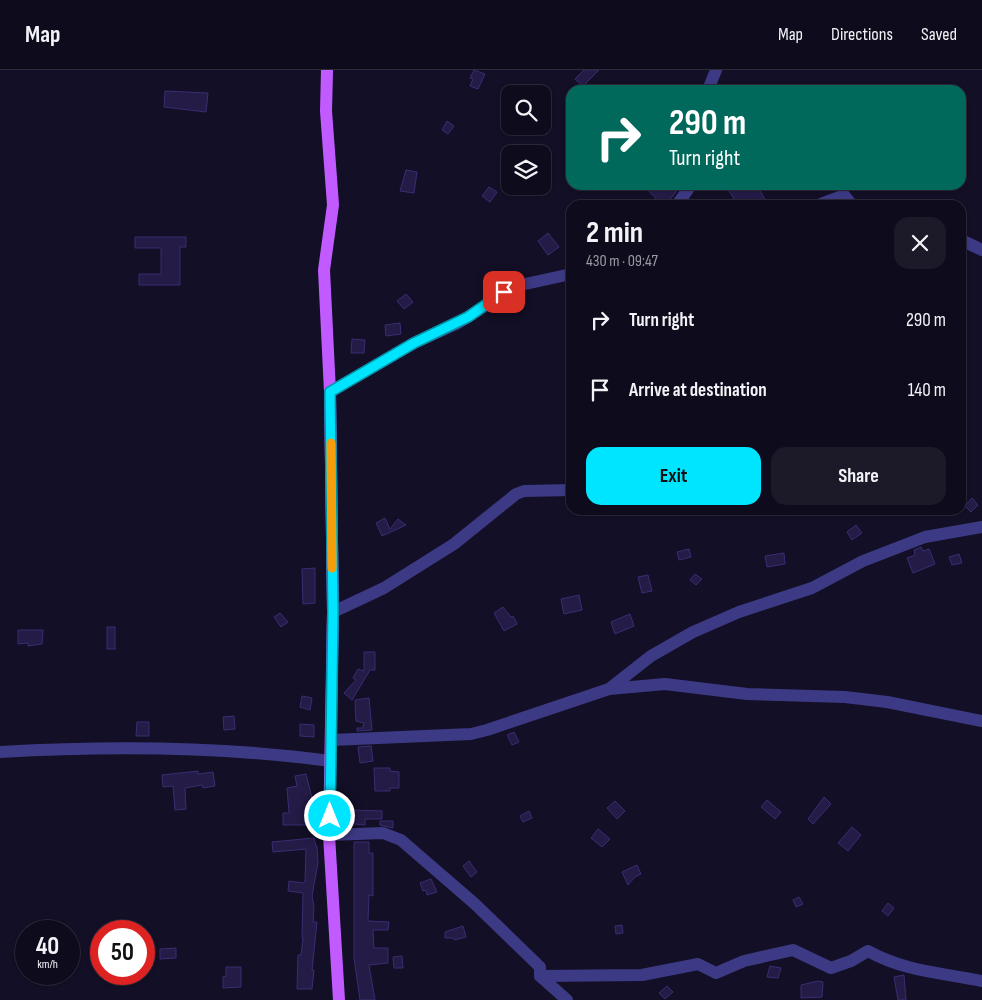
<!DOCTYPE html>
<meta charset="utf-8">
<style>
:root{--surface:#0e0b1c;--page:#1c1929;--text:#f1f3f6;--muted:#9b9ba3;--line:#2e2b3b;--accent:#00e5ff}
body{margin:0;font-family:"Sofia Sans Condensed",sans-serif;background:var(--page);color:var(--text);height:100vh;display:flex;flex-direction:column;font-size:19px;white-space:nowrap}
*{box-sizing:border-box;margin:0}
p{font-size:16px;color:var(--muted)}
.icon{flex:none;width:28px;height:28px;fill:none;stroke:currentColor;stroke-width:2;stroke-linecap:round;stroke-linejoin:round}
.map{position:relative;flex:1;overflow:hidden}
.panel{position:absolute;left:566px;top:130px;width:400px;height:315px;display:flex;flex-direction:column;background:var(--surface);border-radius:15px;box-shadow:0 1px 4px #0004,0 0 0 1px var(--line)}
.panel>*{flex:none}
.top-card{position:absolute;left:566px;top:15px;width:400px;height:105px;border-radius:15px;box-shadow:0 1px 4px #0004,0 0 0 1px var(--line);background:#00695c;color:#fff;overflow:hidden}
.tools{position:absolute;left:501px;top:15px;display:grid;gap:10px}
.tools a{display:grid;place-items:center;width:50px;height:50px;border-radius:10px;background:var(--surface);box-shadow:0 1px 4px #0004,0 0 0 1px var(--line);font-size:25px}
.speed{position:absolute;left:15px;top:850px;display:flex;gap:10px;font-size:25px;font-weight:700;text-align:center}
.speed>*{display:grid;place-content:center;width:65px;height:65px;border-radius:50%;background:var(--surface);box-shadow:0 1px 4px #0004,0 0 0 1px var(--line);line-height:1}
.speed small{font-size:12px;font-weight:400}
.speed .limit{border:8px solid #d22;background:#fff;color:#111}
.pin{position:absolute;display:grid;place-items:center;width:42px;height:42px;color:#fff;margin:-21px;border-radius:10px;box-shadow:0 2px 8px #0006}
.me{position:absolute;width:55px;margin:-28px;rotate:0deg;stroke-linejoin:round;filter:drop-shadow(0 0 4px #0008)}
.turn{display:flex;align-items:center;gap:18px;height:105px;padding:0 20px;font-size:22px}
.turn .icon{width:65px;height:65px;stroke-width:2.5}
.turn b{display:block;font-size:35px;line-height:42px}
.round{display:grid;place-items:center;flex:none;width:52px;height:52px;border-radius:15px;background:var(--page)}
.headline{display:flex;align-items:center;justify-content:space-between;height:85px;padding:0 20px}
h1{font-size:30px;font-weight:700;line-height:38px}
.cta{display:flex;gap:10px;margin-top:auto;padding:10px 20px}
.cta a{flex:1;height:58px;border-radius:15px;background:var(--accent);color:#111;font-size:20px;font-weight:700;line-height:58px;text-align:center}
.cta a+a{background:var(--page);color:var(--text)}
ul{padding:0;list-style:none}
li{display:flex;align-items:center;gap:15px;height:70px;padding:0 20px}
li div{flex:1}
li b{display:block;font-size:19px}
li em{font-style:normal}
header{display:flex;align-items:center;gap:30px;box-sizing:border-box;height:70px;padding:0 25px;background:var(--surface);border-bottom:1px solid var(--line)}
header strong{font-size:24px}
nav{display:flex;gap:28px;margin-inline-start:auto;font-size:18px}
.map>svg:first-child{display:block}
.building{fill:#241b47;stroke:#3b2d73}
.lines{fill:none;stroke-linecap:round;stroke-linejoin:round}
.minor{stroke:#3d3a85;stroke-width:12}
.major{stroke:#c25bff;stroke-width:12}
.route-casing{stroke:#0095a6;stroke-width:12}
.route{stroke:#00e5ff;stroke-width:9}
.slow{stroke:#f59e0b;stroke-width:9}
</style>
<header>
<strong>Map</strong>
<nav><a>Map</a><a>Directions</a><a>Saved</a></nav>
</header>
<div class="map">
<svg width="982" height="930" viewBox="0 0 982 930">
<rect width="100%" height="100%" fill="#130f26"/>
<g class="building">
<polygon points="474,0 485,4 478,19 470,16 473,9 470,8"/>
<polygon points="584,0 599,0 583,16 575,9"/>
<polygon points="165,21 208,23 206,42 164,37"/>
<polygon points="447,51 454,56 448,64 442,60"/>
<polygon points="406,100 417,102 414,123 400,121"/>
<polygon points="643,115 681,115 666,135 662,135"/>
<polygon points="724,115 757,115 768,135 723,135 734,128"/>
<polygon points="489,117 497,122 490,132 482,126"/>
<polygon points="548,163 559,177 548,185 538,171"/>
<polygon points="135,167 186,167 186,177 180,177 180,215 139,215 139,204 161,204 161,178 135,178"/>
<polygon points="406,224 413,232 404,239 397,231"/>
<polygon points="400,253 401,264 386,266 385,255"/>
<polygon points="352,269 365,270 364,283 351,283"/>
<polygon points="972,428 978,435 971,442 965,436"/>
<polygon points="385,448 390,459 398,449 406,455 382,466 376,453"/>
<polygon points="856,455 862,463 852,470 847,462"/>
<polygon points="921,477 923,481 929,479 935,494 913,503 907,488 915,485 914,480"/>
<polygon points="689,479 691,487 679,490 677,482"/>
<polygon points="784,483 785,494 767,497 765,486"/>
<polygon points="959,484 962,493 952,495 949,487"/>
<polygon points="315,498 315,533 303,534 302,499"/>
<polygon points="695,504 702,509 696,515 690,510"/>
<polygon points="648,505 652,521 642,523 638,507"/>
<polygon points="579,525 582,540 564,544 561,529"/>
<polygon points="503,537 511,547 513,546 517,554 504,561 494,543"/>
<polygon points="280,543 288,552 281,557 274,547"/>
<polygon points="630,544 634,556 615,564 611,552"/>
<rect x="107" y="557" width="8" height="22"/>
<polygon points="18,560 43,560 42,574 28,576 28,573 18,574"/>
<polygon points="364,582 375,582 375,600 370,600 352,630 344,623 356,610 353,608 358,599 364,601"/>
<polygon points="302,626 312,628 310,640 300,637"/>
<polygon points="369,628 372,660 357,661 357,658 363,658 364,653 356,651 355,630"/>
<polygon points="234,646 235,659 224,660 223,647"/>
<polygon points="137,652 149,652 149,666 136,666"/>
<polygon points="300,654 314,655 314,667 300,666"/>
<polygon points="514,662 519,672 512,675 507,665"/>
<polygon points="371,676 373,691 360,693 358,677"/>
<polygon points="374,698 390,698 390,701 399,702 399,718 390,718 390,721 375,721"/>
<polygon points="198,701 198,704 213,702 215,716 203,718 202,715 185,718 186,739 175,740 173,716 163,717 162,705"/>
<polygon points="306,704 313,732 310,733 313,755 283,755 283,743 289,743 287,718 297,716 295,706"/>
<polygon points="824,727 831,734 813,754 808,749"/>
<polygon points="767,730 781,742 775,749 761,737"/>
<polygon points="615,731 625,741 617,749 607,738"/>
<polygon points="354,740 382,741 382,749 365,749 365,755 354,754"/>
<polygon points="529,741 532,748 523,752 520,746"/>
<polygon points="380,751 393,751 393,758 380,755"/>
<polygon points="852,757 861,765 848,781 838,773"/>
<polygon points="598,759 610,769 602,777 591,768"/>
<polygon points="314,768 316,776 317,776 318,793 312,826 314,837 313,852 317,852 312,900 314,900 312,919 297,919 298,885 301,885 303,868 302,868 303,823 288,821 289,811 303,813 305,811 306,779 273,782 272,772"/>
<polygon points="354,772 369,772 369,783 373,783 373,826 369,825 368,851 389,852 388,860 373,860 374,878 388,878 388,893 369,895 375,930 360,930 354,888"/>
<polygon points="469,791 477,802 471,807 463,796"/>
<polygon points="637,795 641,804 635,807 628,815 622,802"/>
<polygon points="431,809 437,822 427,825 426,820 423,821 420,813"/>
<polygon points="799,827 803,834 796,837 793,830"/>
<polygon points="888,833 894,838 888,846 882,841"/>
<polygon points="622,855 623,863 616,864 615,856"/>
<polygon points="463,856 466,867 454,870 454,868 445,868 445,862"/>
<polygon points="176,878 176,888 160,889 160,879"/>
<polygon points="402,886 403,898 394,898 393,887"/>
<polygon points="770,896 781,898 778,908 767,907"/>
<polygon points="226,897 241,897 241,917 223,918 223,907 226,906"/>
<polygon points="904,905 906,930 898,930 894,907"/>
<polygon points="818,911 823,912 822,927 801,928 801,915"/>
<polygon points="667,916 673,922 665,929 659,923"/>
</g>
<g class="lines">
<g class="minor">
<polyline points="708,20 716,0"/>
<polyline points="677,135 691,115"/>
<polyline points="818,135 844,125 852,135"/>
<polyline points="961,170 982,180"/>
<polyline points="330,322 414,273 458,253 516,216 571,204"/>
<polyline points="333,542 384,518 454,474 516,424 524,421 571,420"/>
<polyline points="609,619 665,614 747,624 845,627 887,632 982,651"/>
<polyline points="332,670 471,664 487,660 609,619 651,586 693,562 739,542 812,518 863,491 925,467 982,457"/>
<path d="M0,682C109,676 221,676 330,691"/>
<path d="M329,765L383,763L401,770L475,834L540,897V906L642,905L698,894L716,903L744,891L793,880L831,898L851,891L868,881C903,901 943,903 982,911"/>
<polyline points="540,906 567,930"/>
</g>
<polyline class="major" points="327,0 326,41 333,135 324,200 330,322 333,542 329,765 339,930"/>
</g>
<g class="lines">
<defs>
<polyline id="route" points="330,746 333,542 330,322 414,273 468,247 504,222"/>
</defs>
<use href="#route" class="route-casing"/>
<use href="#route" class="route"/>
<polyline class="slow" points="331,373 332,498"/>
</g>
</svg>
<div class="tools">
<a><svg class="icon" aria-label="search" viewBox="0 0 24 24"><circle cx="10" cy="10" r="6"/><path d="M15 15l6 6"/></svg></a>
<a><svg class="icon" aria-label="layers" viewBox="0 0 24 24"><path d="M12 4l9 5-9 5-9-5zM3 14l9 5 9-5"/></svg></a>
</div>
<div class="speed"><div>40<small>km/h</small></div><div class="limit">50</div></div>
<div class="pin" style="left:504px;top:222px;background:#d93025"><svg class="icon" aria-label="arrive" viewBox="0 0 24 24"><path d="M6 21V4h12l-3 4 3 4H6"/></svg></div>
<svg class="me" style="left:330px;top:746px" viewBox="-20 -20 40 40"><circle r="17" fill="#00e5ff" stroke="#fff" stroke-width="3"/><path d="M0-11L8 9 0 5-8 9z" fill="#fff"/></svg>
<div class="top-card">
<div class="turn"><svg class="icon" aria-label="right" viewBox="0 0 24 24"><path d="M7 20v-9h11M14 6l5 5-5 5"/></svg><div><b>290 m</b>Turn right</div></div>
</div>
<section class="panel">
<div class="headline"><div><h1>2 min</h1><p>430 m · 09:47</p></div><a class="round"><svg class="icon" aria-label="close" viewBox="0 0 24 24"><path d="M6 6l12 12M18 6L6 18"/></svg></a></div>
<ul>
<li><svg class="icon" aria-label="right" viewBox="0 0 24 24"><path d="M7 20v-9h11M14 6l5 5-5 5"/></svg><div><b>Turn right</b></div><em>290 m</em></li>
<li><svg class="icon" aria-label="arrive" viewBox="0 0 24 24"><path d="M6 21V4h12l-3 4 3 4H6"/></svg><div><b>Arrive at destination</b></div><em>140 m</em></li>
</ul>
<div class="cta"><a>Exit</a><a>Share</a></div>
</section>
</div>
